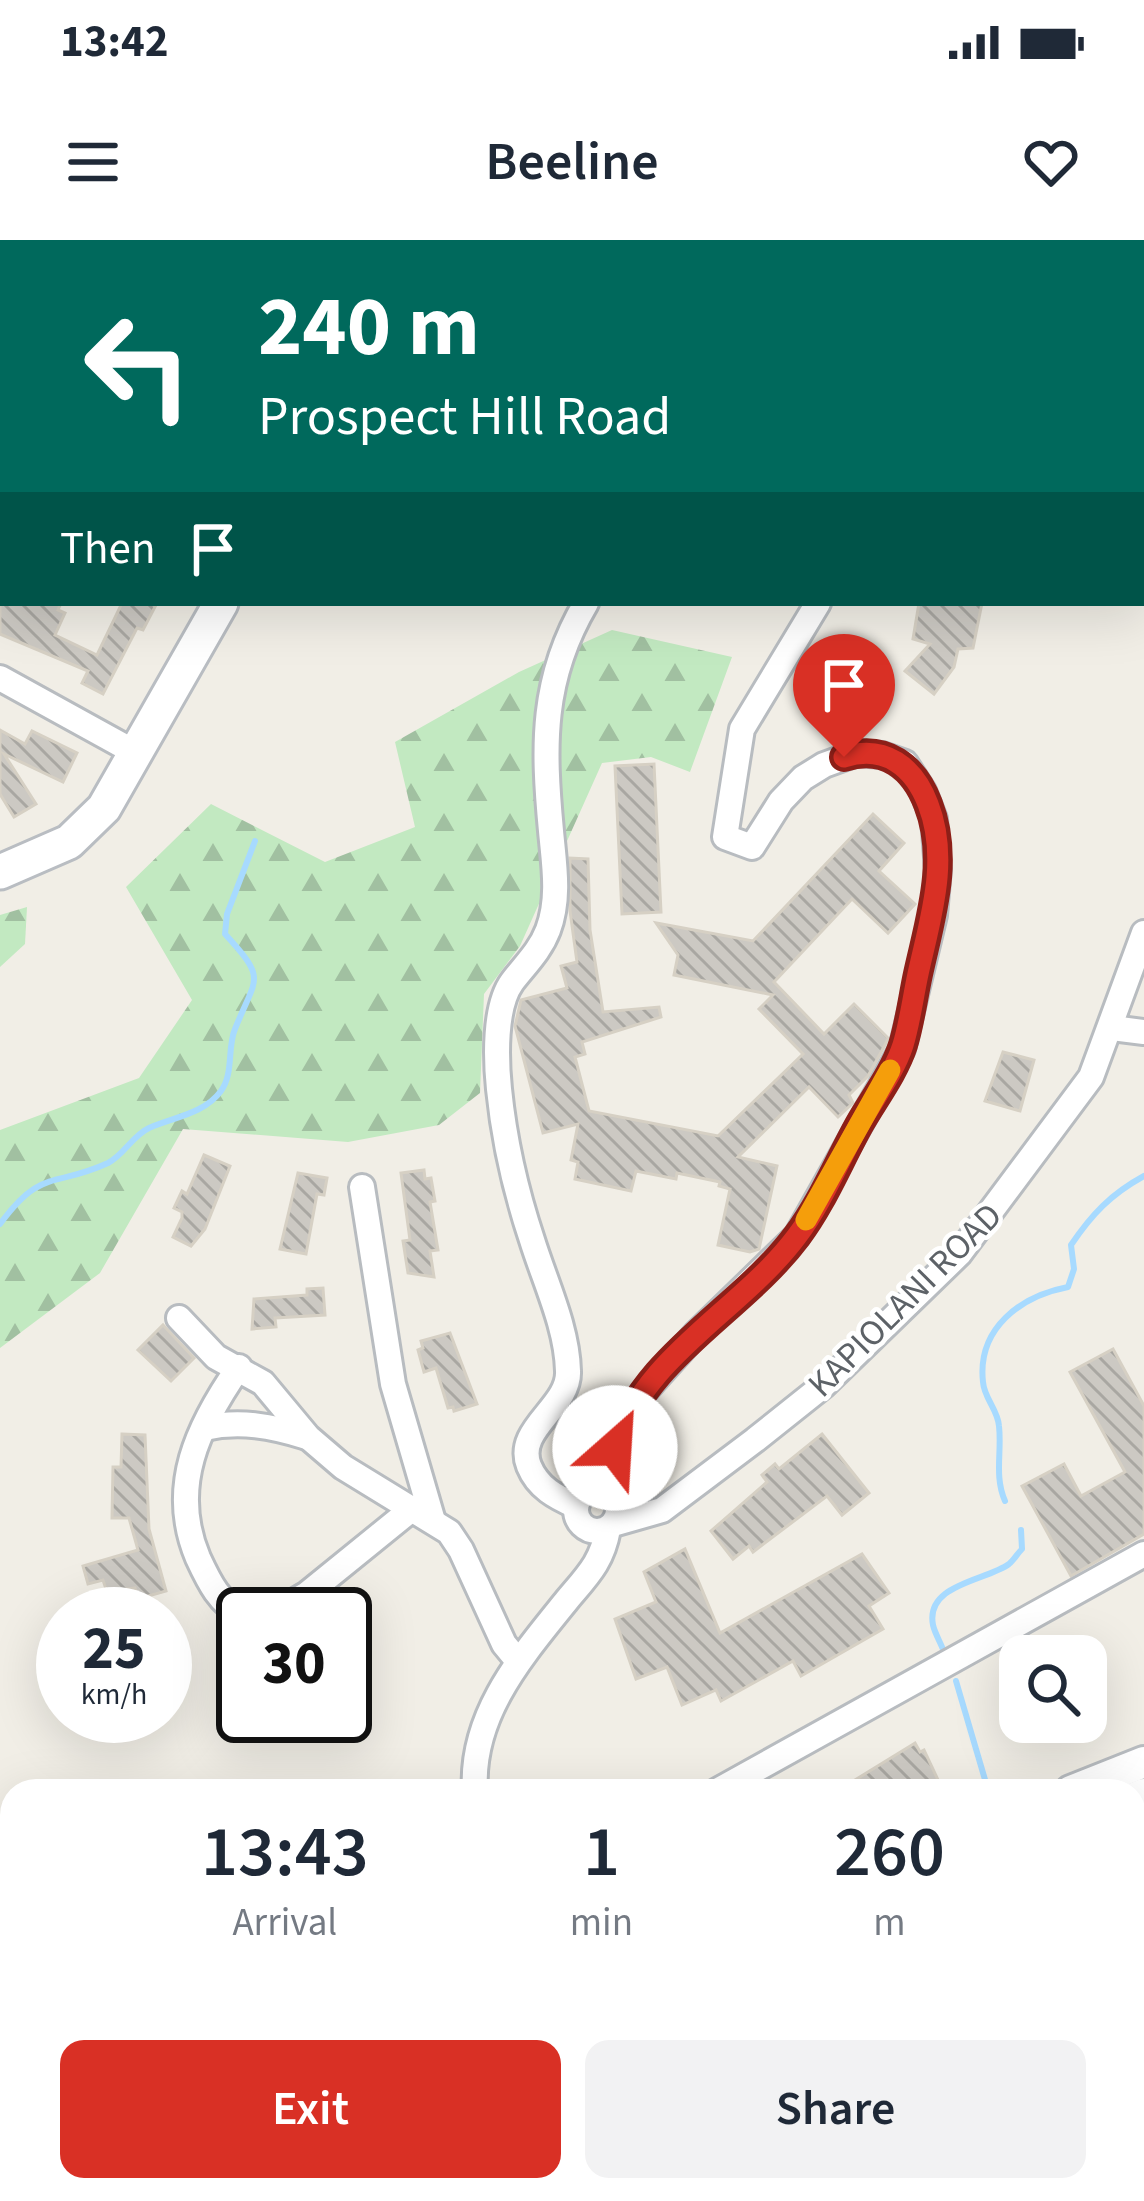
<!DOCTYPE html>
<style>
:root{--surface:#fff;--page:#f2f2f3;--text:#1f2937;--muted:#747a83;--accent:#d93025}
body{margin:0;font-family:"Source Sans 3",sans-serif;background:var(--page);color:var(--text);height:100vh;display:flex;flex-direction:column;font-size:45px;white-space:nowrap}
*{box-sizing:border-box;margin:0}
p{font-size:39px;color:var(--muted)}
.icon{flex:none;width:66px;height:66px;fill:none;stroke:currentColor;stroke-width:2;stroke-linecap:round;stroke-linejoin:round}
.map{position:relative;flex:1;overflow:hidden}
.side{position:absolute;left:0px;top:1539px;width:1146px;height:423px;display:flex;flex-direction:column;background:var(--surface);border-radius:36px 36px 0 0;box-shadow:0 12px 48px #0002}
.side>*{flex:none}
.guide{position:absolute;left:0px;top:0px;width:1146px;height:366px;box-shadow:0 12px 48px #0002;background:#00695c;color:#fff;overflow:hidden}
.buttons{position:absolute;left:999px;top:1395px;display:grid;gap:24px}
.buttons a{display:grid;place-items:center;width:108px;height:108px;border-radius:24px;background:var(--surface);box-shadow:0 12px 48px #0002;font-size:60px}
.speed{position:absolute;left:36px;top:1347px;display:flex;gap:24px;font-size:60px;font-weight:700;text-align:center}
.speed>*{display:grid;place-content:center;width:156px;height:156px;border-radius:50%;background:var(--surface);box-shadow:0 12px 48px #0002;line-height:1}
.speed small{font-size:30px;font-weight:400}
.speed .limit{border:6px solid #111;border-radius:18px;background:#fff;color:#111}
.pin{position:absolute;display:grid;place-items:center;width:102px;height:102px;color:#fff;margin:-123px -51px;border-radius:50% 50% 50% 0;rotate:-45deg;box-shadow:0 0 12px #0007}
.pin .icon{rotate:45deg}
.me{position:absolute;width:132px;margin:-66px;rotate:26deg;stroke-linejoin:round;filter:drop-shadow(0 0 9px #0008)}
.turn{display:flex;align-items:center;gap:42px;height:252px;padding:0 60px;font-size:54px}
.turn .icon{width:156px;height:156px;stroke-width:2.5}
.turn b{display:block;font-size:84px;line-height:102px}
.then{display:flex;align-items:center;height:114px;padding:0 60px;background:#0003;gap:24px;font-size:45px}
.eta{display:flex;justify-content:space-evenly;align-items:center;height:204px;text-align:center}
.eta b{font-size:72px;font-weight:600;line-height:84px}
.action{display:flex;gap:24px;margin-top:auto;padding:24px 60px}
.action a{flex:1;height:138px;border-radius:24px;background:var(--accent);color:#fff;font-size:48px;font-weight:600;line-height:138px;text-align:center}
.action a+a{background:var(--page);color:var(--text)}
.status{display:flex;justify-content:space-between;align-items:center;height:84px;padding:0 60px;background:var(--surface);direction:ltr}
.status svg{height:33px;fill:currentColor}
header{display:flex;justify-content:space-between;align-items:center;height:156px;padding:0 60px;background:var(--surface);font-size:54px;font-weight:600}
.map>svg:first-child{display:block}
.forest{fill:url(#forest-firs)}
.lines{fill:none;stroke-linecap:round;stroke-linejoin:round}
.stream{stroke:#a7daff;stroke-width:6}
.building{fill:url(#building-back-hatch);stroke:#d6d0c4;stroke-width:3}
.minor-casing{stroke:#b8bcc0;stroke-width:30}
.tertiary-casing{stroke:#b8bcc0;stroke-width:36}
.secondary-casing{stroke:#b9bdc2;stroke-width:39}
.minor{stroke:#fff;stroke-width:24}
.tertiary{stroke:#fff;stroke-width:30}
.secondary{stroke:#fff;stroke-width:33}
.route-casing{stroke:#8d1f18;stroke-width:30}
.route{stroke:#d93025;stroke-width:21}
.slow{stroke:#f59e0b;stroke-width:21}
.labels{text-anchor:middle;stroke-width:9;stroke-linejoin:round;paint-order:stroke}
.street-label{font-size:36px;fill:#5d6267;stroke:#fff}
</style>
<div class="status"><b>13:42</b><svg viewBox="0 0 49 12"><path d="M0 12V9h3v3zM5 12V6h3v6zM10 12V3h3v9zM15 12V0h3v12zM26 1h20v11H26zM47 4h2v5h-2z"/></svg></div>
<header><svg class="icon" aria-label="menu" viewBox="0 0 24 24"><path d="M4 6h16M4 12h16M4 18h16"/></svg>Beeline<svg class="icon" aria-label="heart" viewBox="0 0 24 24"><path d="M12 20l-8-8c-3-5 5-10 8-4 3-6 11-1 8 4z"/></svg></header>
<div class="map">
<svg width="1144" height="1961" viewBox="0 0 1144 1961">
<defs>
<pattern id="forest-firs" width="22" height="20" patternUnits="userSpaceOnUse" patternTransform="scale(3)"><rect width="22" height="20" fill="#c2e9c1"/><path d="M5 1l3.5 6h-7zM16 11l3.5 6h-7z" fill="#a1c0a1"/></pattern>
<pattern id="building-back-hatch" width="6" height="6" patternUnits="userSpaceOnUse" patternTransform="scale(3)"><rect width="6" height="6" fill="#ccc9c3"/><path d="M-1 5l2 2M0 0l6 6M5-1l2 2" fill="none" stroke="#a9a7a2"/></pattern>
</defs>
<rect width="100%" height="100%" fill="#f1eee6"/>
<g class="forest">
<polygon points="612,390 732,417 690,532 651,517 602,523 520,706 484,754 480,853 439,885 348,902 183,889 100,1033 0,1108 0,890 139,838 192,760 126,647 211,564 325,622 415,587 395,502 519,432"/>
<polygon points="27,667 25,704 0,727 0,675"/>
</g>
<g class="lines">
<g class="stream">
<path d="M0,984C42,927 54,948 108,923C124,915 132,896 149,888C174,877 204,874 221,851C234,833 227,808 235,789C256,736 268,741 225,694L227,674L255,601"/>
<path d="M1005,1261C994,1236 1002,1212 999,1186C998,1170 984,1158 983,1142C977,1088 1021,1056 1068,1047L1074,1029L1071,1005C1092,974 1111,954 1144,936"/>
<path d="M944,1412C941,1403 935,1394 933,1385C925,1344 986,1341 1009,1324C1014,1320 1017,1314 1022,1309L1021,1290"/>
<polyline points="956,1441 986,1543"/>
</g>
</g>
<g class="building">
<polygon points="0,363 61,363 58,370 65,373 55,395 97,415 122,363 157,363 143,390 137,388 103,454 82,443 88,431 0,394"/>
<polygon points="919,363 982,363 973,408 958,409 954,427 934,454 905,431 930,404 913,399"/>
<polygon points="0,490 25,504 32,491 77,513 63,542 4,514 36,564 14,577 0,554"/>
<polygon points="654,524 661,672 622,674 615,526"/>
<polygon points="873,574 904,603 879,631 915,664 888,693 852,659 774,742 824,794 854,764 888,798 886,803 868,836 849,855 853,863 838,877 809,847 738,917 777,926 759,1009 750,1012 718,1005 730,949 719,946 720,942 677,933 676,939 636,931 631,951 575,939 578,922 571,920 578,884 543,893 515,786 521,760 567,748 561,726 577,722 570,671 570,618 588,619 590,690 603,772 659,767 661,777 582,802 585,814 575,817 589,871 718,896 803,814 759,769 773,755 674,735 678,715 656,683 753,701"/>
<polygon points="1003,812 1034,820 1020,871 985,861"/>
<polygon points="204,915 230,926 205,989 191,1006 173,997 182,978 182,972 174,968 182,951 187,954"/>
<polygon points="424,930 425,939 431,938 435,961 430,962 438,1010 430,1011 434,1037 408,1033 403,1001 410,1000 401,933"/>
<polygon points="298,933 327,938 324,955 317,954 306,1014 280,1009"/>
<polygon points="323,1048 325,1075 275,1078 276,1087 252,1089 254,1059 307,1055 307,1049"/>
<polygon points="163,1085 194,1118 171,1141 138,1110"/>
<polygon points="450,1093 477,1164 454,1171 453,1167 448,1168 436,1128 424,1132 418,1110 423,1108 421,1101"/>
<polygon points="1113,1109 1144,1166 1144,1294 1071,1336 1022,1246 1064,1224 1081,1256 1125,1232 1070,1132"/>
<polygon points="122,1194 145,1195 149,1289 166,1351 138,1359 135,1348 107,1352 103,1340 88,1344 83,1326 138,1310 129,1278 112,1278 113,1227 121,1227"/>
<polygon points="822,1194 869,1253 842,1275 827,1256 753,1312 749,1306 733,1319 711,1291 767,1242 762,1235 775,1224 779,1229"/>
<polygon points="685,1309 720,1393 862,1314 889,1353 869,1366 883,1389 801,1436 793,1421 721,1461 716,1450 682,1465 667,1427 636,1439 615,1379 656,1362 644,1332"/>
<polygon points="915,1503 920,1512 924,1510 939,1542 924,1551 862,1551 855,1540"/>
</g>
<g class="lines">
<defs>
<g id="minor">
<polyline points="61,0 62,3"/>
<polyline points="854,0 855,3"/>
<polyline points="0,130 3,128"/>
<polyline points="0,438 136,513"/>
<polyline points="1112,788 1144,792"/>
<polyline points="362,947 393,1144 433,1281"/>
<polyline points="179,1078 216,1117 263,1143 308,1197 343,1227 449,1292 461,1310 504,1404 518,1421"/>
<path d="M239,1127C198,1186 168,1247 198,1318C210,1344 219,1362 243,1376"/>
<path d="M204,1188C240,1180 272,1186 307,1197"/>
<circle cx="597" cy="1270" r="21"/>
<polyline points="609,1253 624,1180 643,1153 696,1094 797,996 902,809 934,675 938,629 934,579 923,551 905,523 882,515 857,513 824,525 803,538 781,561 752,607 725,597 742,489 818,363"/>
<path d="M576,1266C556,1257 538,1248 529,1226C514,1189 570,1167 568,1131C567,1087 545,1042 532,1000C516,952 504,899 499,849C496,820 494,767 512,742C525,725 540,711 548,690C560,658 554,624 551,591C543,506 541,439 586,363"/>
<polyline points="613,1284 662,1270 755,1200 824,1145 959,1014 1091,837 1144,693"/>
<polyline points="273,1374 307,1354 413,1268"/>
<path d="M475,1551C470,1475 522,1416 567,1360C588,1335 602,1322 608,1289"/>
<polyline points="717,1551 1144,1314"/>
<polyline points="1134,1603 1144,1623"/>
<polyline points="1040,1950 1046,1961"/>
</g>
<g id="tertiary">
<polyline points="1071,1551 1144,1522"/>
<polyline points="1134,1558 1144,1554"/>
<polyline points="0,1940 12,1934"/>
<polyline points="86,1950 89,1961"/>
</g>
<g id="secondary">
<polyline points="355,3 356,0"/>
<polyline points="0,632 69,602 104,568 221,363"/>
<polyline points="0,1771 12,1793"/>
<polyline points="736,1950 743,1961"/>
</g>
</defs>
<use href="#minor" class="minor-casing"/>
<use href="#tertiary" class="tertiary-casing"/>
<use href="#secondary" class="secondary-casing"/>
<use href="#minor" class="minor"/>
<use href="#tertiary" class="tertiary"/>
<use href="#secondary" class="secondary"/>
</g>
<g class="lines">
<defs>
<path id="route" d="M615,1208C644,1115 741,1071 797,996C822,963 839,921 859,885C873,860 894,833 903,805C910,782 913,757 918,734C930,679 950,620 928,564C914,527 885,504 844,517"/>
</defs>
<use href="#route" class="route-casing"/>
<use href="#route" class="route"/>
<polyline class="slow" points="806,980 890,830"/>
</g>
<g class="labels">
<g class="street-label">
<text transform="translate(904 1059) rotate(-45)" y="13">KAPIOLANI ROAD</text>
</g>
</g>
</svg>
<div class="buttons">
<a><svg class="icon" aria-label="search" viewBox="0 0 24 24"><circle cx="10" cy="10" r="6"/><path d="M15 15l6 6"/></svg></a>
</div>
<div class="speed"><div>25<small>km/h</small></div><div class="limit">30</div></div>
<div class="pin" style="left:844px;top:517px;background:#d93025"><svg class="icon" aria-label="arrive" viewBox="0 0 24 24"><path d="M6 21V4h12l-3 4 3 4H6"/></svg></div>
<svg class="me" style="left:615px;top:1208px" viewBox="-20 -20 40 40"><circle r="19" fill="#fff"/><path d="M0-13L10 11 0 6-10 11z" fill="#d93025"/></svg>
<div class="guide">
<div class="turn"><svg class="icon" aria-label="left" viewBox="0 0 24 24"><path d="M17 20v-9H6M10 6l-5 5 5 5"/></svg><div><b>240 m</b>Prospect Hill Road</div></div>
<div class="then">Then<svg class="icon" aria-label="arrive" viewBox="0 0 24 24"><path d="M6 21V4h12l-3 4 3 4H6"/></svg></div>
</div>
<section class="side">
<div class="eta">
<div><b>13:43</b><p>Arrival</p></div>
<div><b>1</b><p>min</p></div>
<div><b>260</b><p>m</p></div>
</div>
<div class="action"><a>Exit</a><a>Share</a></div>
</section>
</div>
